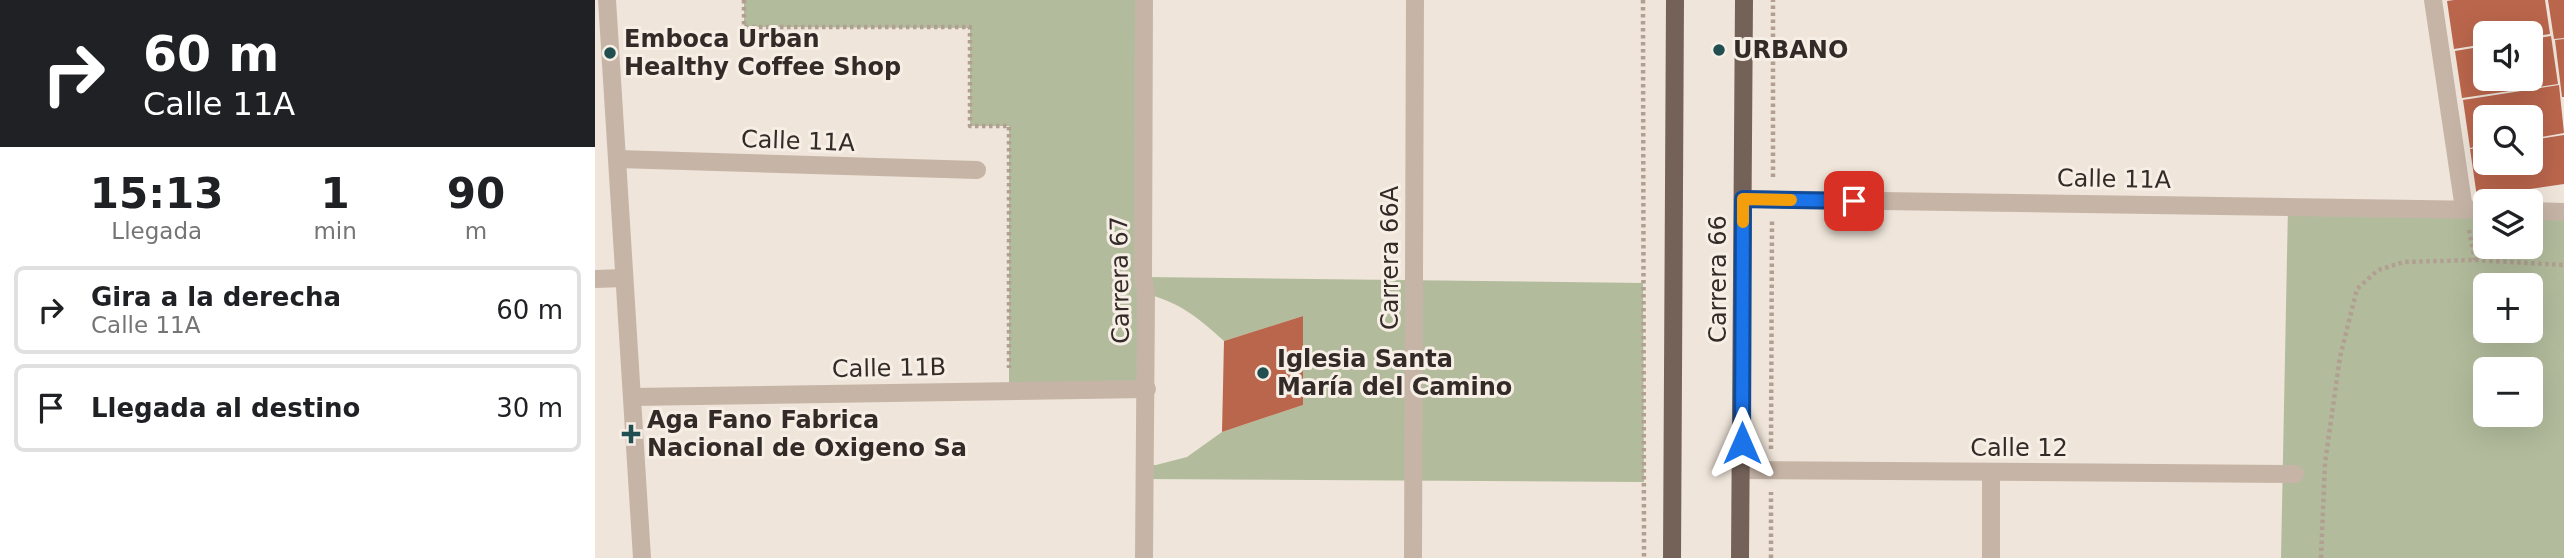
<!DOCTYPE html>
<html lang="es">
<meta charset="utf-8">
<style>
:root{--surface:#fff;--page:#f2f2f2;--text:#202124;--muted:#757577;--line:#e0e0e0}
body{margin:0;font-family:"DejaVu Sans",sans-serif;background:var(--page);color:var(--text);height:100vh;display:flex;flex-direction:column;font-size:26px;white-space:nowrap}
*{box-sizing:border-box;margin:0}
p{font-size:23px;color:var(--muted)}
.icon{flex:none;width:38px;height:38px;fill:none;stroke:currentColor;stroke-width:2;stroke-linecap:round;stroke-linejoin:round}
.map{position:relative;flex:1;overflow:hidden}
.panel{display:flex;flex-direction:column;background:var(--surface);width:595px}
.panel>*{flex:none}
.guide{background:#202124;color:#fff;overflow:hidden}
.controls{position:absolute;left:1878px;top:21px;display:grid;gap:14px}
.controls a{display:grid;place-items:center;width:70px;height:70px;border-radius:10px;background:var(--surface);box-shadow:0 7px 28px #0002;font-size:35px}
.pin{position:absolute;display:grid;place-items:center;width:60px;height:60px;color:#fff;margin:-30px;border-radius:14px;box-shadow:0 4px 10px #0006}
.me{position:absolute;width:77px;margin:-38px;rotate:0deg;stroke-linejoin:round;filter:drop-shadow(0 0 5px #0008)}
.turn{display:flex;align-items:center;gap:24px;height:147px;padding:0 28px;font-size:32px}
.turn .icon{width:91px;height:91px;stroke-width:2.5}
.turn b{display:block;font-size:49px;line-height:60px}
.eta{display:flex;justify-content:space-evenly;align-items:center;height:119px;text-align:center}
.eta b{font-size:42px;font-weight:700;line-height:49px}
ul{padding:0;list-style:none}
li{display:flex;align-items:center;gap:21px;height:88px;margin:0 14px 10px;padding:0 14px;border:4px solid var(--line);border-radius:10px}
li div{flex:1}
li b{display:block;font-size:26px}
li em{font-style:normal}
main{display:flex;flex:1;min-height:0}
.map>svg:first-child{display:block}
.green{fill:#b2bc9c;fill-rule:evenodd}
.building{fill:#ba664c}
.lines{fill:none;stroke-linecap:round;stroke-linejoin:round}
.path{stroke:#b19f92;stroke-width:4.5;stroke-dasharray:3.5 3.5;stroke-linecap:butt}
.minor{stroke:#c6b5a7;stroke-width:18}
.major{stroke:#746259;stroke-width:18}
.route-casing{stroke:#114b97;stroke-width:18}
.route{stroke:#1a73e8;stroke-width:12}
.slow{stroke:#f59e0b;stroke-width:12}
.poi-dot{fill:#214e50;stroke:#f7efe6;stroke-width:2.5}
.labels{text-anchor:middle;stroke-width:6;stroke-linejoin:round;paint-order:stroke}
.poi-label{font-size:24px;font-weight:bold;fill:#332b27;stroke:#f7efe6;text-anchor:start}
.street-label{font-size:24px;fill:#332b27;stroke:#f7efe6}
</style>
<main>
<section class="panel">
<div class="guide">
<div class="turn"><svg class="icon" aria-label="right" viewBox="0 0 24 24"><path d="M7 20v-9h11M14 6l5 5-5 5"/></svg><div><b>60 m</b>Calle 11A</div></div>
</div>
<div class="eta">
<div><b>15:13</b><p>Llegada</p></div>
<div><b>1</b><p>min</p></div>
<div><b>90</b><p>m</p></div>
</div>
<ul>
<li><svg class="icon" aria-label="right" viewBox="0 0 24 24"><path d="M7 20v-9h11M14 6l5 5-5 5"/></svg><div><b>Gira a la derecha</b><p>Calle 11A</p></div><em>60 m</em></li>
<li><svg class="icon" aria-label="arrive" viewBox="0 0 24 24"><path d="M6 21V4h12l-3 4 3 4H6"/></svg><div><b>Llegada al destino</b></div><em>30 m</em></li>
</ul>
</section>
<div class="map">
<svg width="1969" height="558" viewBox="0 0 1969 558">
<rect width="100%" height="100%" fill="#efe5da"/>
<g class="green">
<path d="M149,0H549L548,277L1048,283L1049,482L550,479V465H561L592,457L627,432L708,405V316L629,341C605,319 584,302 552,294V389L414,391V126H375V28L149,27Z"/>
<path d="M1693,206L1890,210V247H1936V211L1969,212V558H1686ZM1890,285H1936V331H1890ZM1890,369H1936V415H1890Z"/>
</g>
<g class="building">
<polygon points="1859,0 1950,0 1955,34 1936,37 1936,33 1890,33 1890,44 1859,49 1852,1"/>
<polygon points="1953,0 1969,0 1969,38 1959,39"/>
<polygon points="1956,36 1963,84 1867,98 1860,51 1890,46 1890,79 1936,79 1936,39"/>
<polygon points="1969,39 1969,97 1967,97 1960,40"/>
<polygon points="1964,85 1969,133 1936,139 1936,117 1890,117 1890,145 1875,148 1868,100"/>
<polygon points="1969,135 1969,184 1882,197 1875,149 1890,147 1890,163 1936,163 1936,140"/>
<polygon points="708,316 708,405 627,432 629,341"/>
</g>
<g class="lines">
<g class="path">
<polyline points="149,0 149,27 375,27 375,126 414,126 414,368"/>
<polyline points="1048,0 1049,558"/>
<polyline points="1178,177 1178,0"/>
<polyline points="1874,230 1880,260"/>
<polyline points="1176,449 1177,219"/>
<polyline points="1176,558 1176,492"/>
<polyline points="1726,558 1730,463 1745,357 1762,289 1783,270 1809,262 1880,260 1969,265"/>
</g>
<g class="minor">
<polyline points="12,0 47,558"/>
<polyline points="1838,0 1869,209"/>
<polyline points="23,159 382,170"/>
<polyline points="1148,199 1890,210"/>
<polyline points="1936,211 1969,212"/>
<polyline points="0,279 29,278"/>
<polyline points="37,397 552,389"/>
<polyline points="1147,470 1700,474"/>
<polyline points="1396,472 1396,558"/>
<polyline points="549,558 551,294 548,278 549,0"/>
<polyline points="818,558 820,0"/>
</g>
<g class="major">
<polyline points="1077,558 1080,0"/>
<polyline points="1145,558 1149,0"/>
</g>
</g>
<g class="lines">
<defs>
<polyline id="route" points="1147,443 1148,199 1259,201"/>
</defs>
<use href="#route" class="route-casing"/>
<use href="#route" class="route"/>
<polyline class="slow" points="1148,222 1148,199 1196,200"/>
</g>
<g class="poi-dot">
<circle cx="1124" cy="50" r="7"/>
<circle cx="15" cy="53" r="7"/>
<circle cx="668" cy="373" r="7"/>
<path d="M32.5 423.5h7v7h7v7h-7v7h-7v-7h-7v-7h7z"/>
</g>
<g class="labels">
<g class="poi-label">
<text x="29" y="47">Emboca Urban<tspan x="29" dy="28">Healthy Coffee Shop</tspan></text>
<text x="1138" y="58">URBANO</text>
<text x="682" y="367">Iglesia Santa<tspan x="682" dy="28">María del Camino</tspan></text>
<text x="52" y="428">Aga Fano Fabrica<tspan x="52" dy="28">Nacional de Oxigeno Sa</tspan></text>
</g>
<g class="street-label">
<text transform="translate(203 141) rotate(2)" y="8">Calle 11A</text>
<text transform="translate(1519 179) rotate(1)" y="8">Calle 11A</text>
<text transform="translate(795 258) rotate(-90)" y="8">Carrera 66A</text>
<text transform="translate(1123 279) rotate(-90)" y="8">Carrera 66</text>
<text transform="translate(525 280) rotate(-91)" y="8">Carrera 67</text>
<text transform="translate(294 368) rotate(-1)" y="8">Calle 11B</text>
<text x="1424" y="456">Calle 12</text>
</g>
</g>
</svg>
<div class="controls">
<a><svg class="icon" aria-label="sound" viewBox="0 0 24 24"><path d="M4 9h4l5-4v14l-5-4H4zM17 9q2 3 0 6"/></svg></a>
<a><svg class="icon" aria-label="search" viewBox="0 0 24 24"><circle cx="10" cy="10" r="6"/><path d="M15 15l6 6"/></svg></a>
<a><svg class="icon" aria-label="layers" viewBox="0 0 24 24"><path d="M12 4l9 5-9 5-9-5zM3 14l9 5 9-5"/></svg></a>
<a>+</a>
<a>−</a>
</div>
<div class="pin" style="left:1259px;top:201px;background:#d93025"><svg class="icon" aria-label="arrive" viewBox="0 0 24 24"><path d="M6 21V4h12l-3 4 3 4H6"/></svg></div>
<svg class="me" style="left:1147px;top:443px" viewBox="-20 -20 40 40"><path d="M0-17L14 15 0 8-14 15z" fill="#1a73e8" stroke="#fff" stroke-width="4"/></svg>
</div>
</main>
